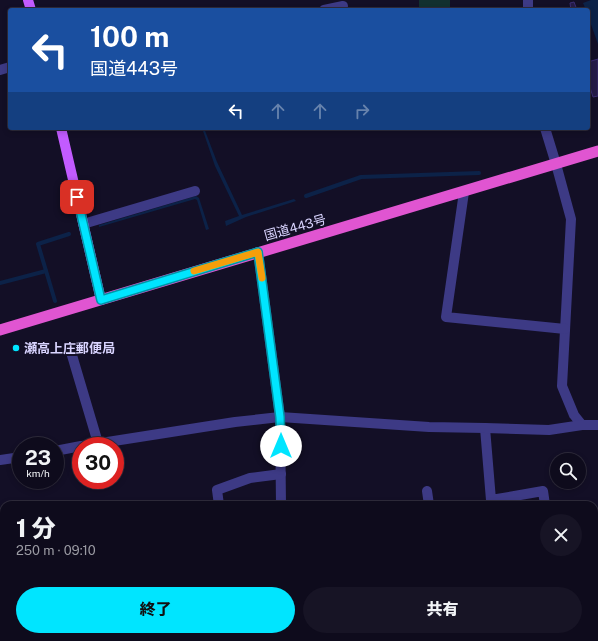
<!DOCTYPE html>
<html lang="ja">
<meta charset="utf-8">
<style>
:root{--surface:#0e0b1c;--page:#171425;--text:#f1f3f6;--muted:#9b9ba3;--line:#2e2b3b;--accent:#00e5ff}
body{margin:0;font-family:"Public Sans","Noto Sans JP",sans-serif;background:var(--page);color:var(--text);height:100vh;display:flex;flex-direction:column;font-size:15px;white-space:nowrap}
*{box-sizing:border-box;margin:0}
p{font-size:13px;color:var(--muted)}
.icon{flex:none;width:22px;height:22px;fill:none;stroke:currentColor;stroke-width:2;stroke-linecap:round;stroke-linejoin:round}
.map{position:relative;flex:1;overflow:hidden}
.side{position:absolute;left:0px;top:501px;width:598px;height:140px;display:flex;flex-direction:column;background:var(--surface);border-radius:12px 12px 0 0;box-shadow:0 2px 6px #0003,0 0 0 1px var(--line)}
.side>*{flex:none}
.guide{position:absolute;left:8px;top:8px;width:582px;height:122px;border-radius:4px;box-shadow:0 2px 6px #0003,0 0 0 1px var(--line);background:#1a4fa0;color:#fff;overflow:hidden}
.tools{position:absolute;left:550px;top:453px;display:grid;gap:8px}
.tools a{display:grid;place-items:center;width:36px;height:36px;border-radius:50%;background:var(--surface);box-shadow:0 2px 6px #0003,0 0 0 1px var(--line);font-size:20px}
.speed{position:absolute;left:12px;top:437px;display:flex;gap:8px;font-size:20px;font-weight:700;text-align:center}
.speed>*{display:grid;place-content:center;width:52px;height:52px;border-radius:50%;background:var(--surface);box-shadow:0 2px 6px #0003,0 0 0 1px var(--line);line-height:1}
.speed small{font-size:10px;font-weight:400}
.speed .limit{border:6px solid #d22;background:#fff;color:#111}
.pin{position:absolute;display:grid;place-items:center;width:34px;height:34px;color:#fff;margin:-17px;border-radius:8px;box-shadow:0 2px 6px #0006}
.me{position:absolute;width:44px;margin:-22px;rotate:0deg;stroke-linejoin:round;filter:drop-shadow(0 0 3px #0008)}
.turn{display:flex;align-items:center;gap:14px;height:84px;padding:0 16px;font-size:18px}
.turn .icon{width:52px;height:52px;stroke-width:2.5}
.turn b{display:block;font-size:28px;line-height:34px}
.lanes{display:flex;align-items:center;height:38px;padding:0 16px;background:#0003;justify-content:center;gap:20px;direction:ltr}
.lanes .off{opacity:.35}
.round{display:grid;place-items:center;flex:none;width:42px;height:42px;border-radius:21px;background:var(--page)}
.summary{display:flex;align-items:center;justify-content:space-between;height:68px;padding:0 16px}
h1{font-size:24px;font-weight:800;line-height:30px}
.action{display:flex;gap:8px;margin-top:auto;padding:8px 16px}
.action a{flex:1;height:46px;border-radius:24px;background:var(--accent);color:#111;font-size:16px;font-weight:800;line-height:46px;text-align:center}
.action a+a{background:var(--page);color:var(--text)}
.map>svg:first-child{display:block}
.green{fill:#12302f}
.water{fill:#0c2248}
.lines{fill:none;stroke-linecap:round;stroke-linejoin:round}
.stream{stroke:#0c2248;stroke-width:4}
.building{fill:#241b47;stroke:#3b2d73}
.minor{stroke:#3d3a85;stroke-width:10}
.primary{stroke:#c25bff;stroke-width:10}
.trunk{stroke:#e055d1;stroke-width:11}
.route-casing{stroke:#0095a6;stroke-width:10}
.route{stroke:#00e5ff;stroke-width:7}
.slow{stroke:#f59e0b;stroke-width:7}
.poi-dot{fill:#00e5ff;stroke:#130f26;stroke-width:1.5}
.labels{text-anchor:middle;stroke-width:4;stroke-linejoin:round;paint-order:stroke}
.street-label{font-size:13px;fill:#d9d4ff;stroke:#130f26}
.poi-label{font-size:13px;font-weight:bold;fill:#d9d4ff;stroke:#130f26;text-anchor:start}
</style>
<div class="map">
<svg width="598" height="641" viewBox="0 0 598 641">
<rect width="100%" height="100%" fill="#130f26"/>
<rect class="green" x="419" y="0" width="31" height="10"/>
<g class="water">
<polygon points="591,0 598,0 598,44 588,16 588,10 586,10 583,3"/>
<polygon points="202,128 204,128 217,162 242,215 294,199 296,201 246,217 226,226 225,221 239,216 215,166"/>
<polygon points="196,196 199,198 209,229 206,230 197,200 195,199 99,227 99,225"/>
</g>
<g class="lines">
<g class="stream">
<polyline points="306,196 361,177 479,173"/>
<polyline points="0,283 46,271"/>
<polyline points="55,301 38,244 69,234"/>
</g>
</g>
<g class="building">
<polygon points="574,2 577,10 571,10 570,3"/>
<polygon points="598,59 598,96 593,97 588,81 588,62"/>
</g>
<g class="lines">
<g class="minor">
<polyline points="324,10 343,6"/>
<polyline points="528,10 528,0"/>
<polyline points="0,70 10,67"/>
<polyline points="545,128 556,164 571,219 562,386 574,415 582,425"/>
<polyline points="464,192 446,317 565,329"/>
<polyline points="83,224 195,191"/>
<polyline points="258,252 280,417 281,505"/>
<polyline points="71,352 98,443"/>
<polyline points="485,428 491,500 543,491 545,505"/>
<polyline points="82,446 235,422 280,417 429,427 485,428 549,430 582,425 598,425"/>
<polyline points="55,451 81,446"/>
<polyline points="0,460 21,457"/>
<polyline points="427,491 429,505"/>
<polyline points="219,505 217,490 250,478 281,474"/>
<polyline points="138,637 139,641"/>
<polyline points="298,637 299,641"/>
<polyline points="343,637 343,641"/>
<polyline points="444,637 445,641"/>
<polyline points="562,637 562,641"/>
<polyline points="279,641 291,637"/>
</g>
<g class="primary">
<polyline points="28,0 31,10"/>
<polyline points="61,128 101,300"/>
</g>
<polyline class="trunk" points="0,330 598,151"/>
</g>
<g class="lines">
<defs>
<polyline id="route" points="77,197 101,300 258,252 280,417 281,446"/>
</defs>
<use href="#route" class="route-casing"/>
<use href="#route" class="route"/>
<polyline class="slow" points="194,271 258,252 262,278"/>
</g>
<circle class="poi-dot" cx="16" cy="348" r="4"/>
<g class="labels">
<g class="street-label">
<text transform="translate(295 227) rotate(-16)" y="5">国道443号</text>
</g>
<g class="poi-label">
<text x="24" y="353">瀬高上庄郵便局</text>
</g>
</g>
</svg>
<div class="tools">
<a><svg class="icon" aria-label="search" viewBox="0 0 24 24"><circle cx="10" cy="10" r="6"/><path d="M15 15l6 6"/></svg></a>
</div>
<div class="speed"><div>23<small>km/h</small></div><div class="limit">30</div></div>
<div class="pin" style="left:77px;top:197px;background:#d93025"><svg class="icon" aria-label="arrive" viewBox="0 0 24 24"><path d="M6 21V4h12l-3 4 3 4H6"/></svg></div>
<svg class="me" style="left:281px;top:446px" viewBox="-20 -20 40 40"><circle r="19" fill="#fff"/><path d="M0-13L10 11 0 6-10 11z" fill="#00e5ff"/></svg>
<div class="guide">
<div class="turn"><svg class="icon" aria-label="left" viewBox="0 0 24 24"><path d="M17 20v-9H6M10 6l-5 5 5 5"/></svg><div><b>100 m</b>国道443号</div></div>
<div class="lanes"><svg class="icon" aria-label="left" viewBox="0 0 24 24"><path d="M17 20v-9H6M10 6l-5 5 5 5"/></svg><svg class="icon off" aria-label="ahead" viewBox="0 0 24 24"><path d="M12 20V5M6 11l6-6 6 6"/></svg><svg class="icon off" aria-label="ahead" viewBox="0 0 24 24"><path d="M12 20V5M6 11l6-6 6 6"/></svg><svg class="icon off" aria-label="right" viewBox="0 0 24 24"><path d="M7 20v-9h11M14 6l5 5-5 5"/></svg></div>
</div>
<section class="side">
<div class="summary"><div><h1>1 分</h1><p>250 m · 09:10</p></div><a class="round"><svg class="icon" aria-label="close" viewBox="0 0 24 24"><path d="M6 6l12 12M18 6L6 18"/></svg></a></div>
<div class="action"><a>終了</a><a>共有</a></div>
</section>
</div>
